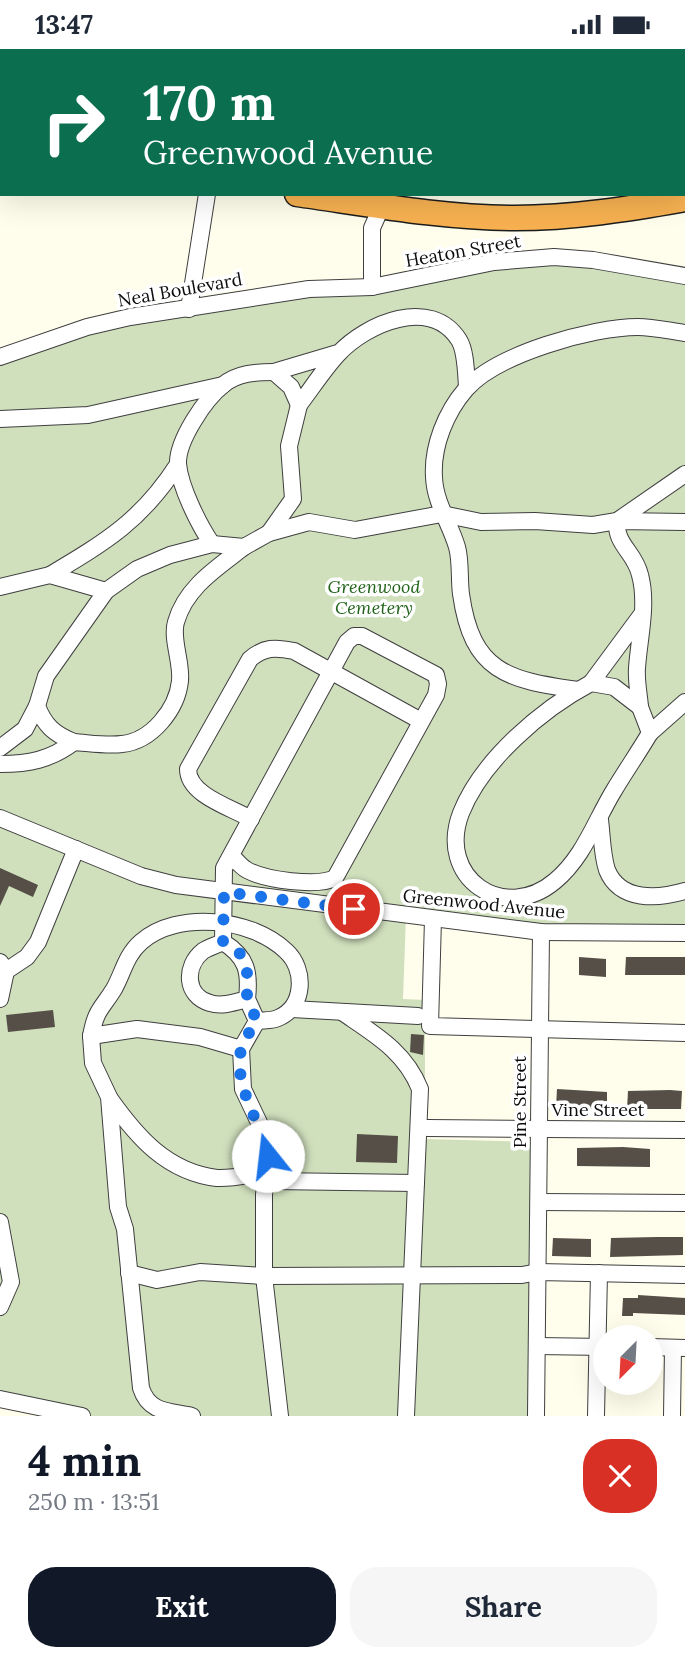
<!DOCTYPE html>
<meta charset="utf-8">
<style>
:root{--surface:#fff;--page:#f6f6f7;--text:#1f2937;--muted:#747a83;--accent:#111827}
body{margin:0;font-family:Lora,serif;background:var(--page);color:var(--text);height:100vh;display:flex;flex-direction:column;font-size:26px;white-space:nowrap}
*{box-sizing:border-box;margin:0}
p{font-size:23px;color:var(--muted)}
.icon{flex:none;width:38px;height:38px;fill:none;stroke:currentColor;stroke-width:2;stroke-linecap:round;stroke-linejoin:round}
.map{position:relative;height:1367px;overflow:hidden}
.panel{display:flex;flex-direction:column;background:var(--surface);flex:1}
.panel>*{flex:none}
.banner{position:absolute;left:0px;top:0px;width:686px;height:147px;box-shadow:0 7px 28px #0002;background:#0b6e4f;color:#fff;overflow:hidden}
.needle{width:46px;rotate:204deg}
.tools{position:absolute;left:593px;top:1276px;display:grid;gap:14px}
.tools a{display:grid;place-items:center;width:70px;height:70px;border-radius:50%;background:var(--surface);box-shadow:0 7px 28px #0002;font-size:35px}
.pin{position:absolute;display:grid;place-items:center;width:60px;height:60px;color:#fff;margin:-30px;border:4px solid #fff;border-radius:50%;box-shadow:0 2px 7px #0007}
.me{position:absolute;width:77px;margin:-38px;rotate:344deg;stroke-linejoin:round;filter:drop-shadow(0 0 5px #0008)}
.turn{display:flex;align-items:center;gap:24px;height:147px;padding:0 28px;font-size:32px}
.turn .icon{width:91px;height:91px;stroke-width:2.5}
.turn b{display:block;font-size:49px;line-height:60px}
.round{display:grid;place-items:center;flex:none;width:74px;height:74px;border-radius:28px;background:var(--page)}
.head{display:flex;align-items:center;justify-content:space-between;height:119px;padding:0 28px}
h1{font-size:42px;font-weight:700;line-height:52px;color:var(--accent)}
.cta{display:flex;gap:14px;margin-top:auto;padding:14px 28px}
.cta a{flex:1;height:80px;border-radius:28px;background:var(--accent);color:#fff;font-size:28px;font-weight:700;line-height:80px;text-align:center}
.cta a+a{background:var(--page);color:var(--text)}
.status{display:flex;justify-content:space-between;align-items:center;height:49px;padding:0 35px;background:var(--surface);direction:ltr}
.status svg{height:19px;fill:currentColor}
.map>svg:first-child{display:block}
.green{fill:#caeab4}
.cemetery{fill:#d0e0bd}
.building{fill:#554f48}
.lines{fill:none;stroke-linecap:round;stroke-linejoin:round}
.minor-casing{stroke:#3f3f3f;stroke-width:18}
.highway-casing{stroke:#1d1d1d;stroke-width:27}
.minor{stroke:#fff;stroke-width:16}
.highway{stroke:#f7b151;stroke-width:24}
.route{stroke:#1a73e8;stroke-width:12;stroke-dasharray:0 21.6}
.labels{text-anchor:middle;stroke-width:7;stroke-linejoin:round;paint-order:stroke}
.street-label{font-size:18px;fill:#0c0c0c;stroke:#fff}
.park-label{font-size:18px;font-style:italic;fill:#22641b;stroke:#fff}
</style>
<div class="status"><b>13:47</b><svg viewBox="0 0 49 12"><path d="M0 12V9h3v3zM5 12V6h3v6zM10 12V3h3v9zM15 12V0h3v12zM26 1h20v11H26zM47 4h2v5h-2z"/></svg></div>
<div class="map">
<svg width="685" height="1367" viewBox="0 0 685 1367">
<rect width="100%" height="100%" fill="#fffdeb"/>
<polygon class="green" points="0,0 464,0 2,2 2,104"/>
<polygon class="cemetery" points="520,210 685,227 685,884 406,866 403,950 425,951 425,1090 533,1093 529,1367 82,1367 0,1350 0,308 87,278"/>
<g class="building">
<polygon points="0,819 38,836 33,848 9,837 0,857"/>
<polygon points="579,908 606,910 606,928 579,926"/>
<polygon points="626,908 685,908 685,926 625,926"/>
<polygon points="53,961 55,978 8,983 6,966"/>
<polygon points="411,985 424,986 423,1006 410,1003"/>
<polygon points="557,1040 607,1043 607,1061 556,1058"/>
<polygon points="670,1041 682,1042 681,1060 627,1060 628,1042"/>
<polygon points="357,1085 398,1087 397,1114 356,1113"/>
<polygon points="623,1098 650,1100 650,1118 577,1117 577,1099"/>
<polygon points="657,1188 683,1188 683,1206 610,1208 611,1189"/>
<polygon points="553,1189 591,1190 591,1208 552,1207"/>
<polygon points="638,1246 685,1249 685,1266 633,1264 633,1267 622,1267 623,1249 638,1249"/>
</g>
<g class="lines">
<defs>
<g id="minor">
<polyline points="463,2 464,0"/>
<polyline points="572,2 573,0"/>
<polyline points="669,2 670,0"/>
<polyline points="684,13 685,14"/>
<polyline points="684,100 685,100"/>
<polyline points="372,238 372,179 387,145"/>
<polyline points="189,260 207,145"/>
<path d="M338,304L274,323L291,338L299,356C312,339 324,320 338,305C367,274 431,247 459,291C466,302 466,325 467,338"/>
<polyline points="0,308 87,278 130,268 309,240 372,238 494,213 554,208 593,211 685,227"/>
<polyline points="0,370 88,366 223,336"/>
<polyline points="269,484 293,450 289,397 299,356"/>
<path d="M212,495C199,476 180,438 178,415C177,392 205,350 223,336C237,324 256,323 274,323"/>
<path d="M50,526C107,492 142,471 178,415"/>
<polyline points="0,538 50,526 106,542"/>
<path d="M642,565L591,634L614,638L640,658C639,645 636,632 637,619C639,589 648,555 640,526C635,503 615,496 617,472L685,473"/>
<path d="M591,634C542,660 482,711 461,764C436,829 504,875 555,832C583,809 595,773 613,743C625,723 638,704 650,684"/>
<path d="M578,641C507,631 472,623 461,545C459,530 461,512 457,498C450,474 435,454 434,428C432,397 446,363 466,340C497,305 592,278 638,278C653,278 670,282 685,284"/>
<polyline points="640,658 650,684 685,653"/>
<path d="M74,693C89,694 107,697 122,695C152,692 177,660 180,632C182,613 171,590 176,573C186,538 217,519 244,498"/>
<polyline points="0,699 25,680 37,657 46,627 106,542 137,520 170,506 212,495 244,498 269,484 309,473 355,481 442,465 481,473 535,472 593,476 617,472 685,425"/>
<path d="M0,715C29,715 50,711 74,693C54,685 45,677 37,657"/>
<polyline points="0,769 141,827 176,836 541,883 685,884"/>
<path d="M251,770C230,758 188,746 188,720L250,610C264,598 275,598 294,602L421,672"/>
<path d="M600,771C602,786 602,806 607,821C620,853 658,850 685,842"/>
<polyline points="433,870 430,977 685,984"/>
<path d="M223,893C247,908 250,923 247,950C236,953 222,958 210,954C185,947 184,917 203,902C209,898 217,896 223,893L224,819L231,806L347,593L354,587H362L436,626L438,635L436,646L335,829C317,838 265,831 247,821C241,818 236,811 231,806"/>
<polyline points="0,913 6,922 0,950"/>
<polyline points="6,922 27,908 38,893 76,800"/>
<path d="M247,950L257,972C263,971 272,972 278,969C305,958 306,920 286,902C252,869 177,861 141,893C126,906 123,924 114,940C101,961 96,960 91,987L137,980L200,988L241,1000L257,972"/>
<polyline points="292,960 418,967"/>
<path d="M342,963C374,985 405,1002 420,1040L406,1367"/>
<path d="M91,987L93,1014L109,1048L118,1158L125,1180L141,1339C149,1364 169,1362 192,1367"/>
<polyline points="241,1000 243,1040 263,1082 268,1107 264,1146 264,1227 280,1367"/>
<path d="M110,1050C137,1088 167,1123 217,1129C232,1130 251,1125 266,1123L273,1132L416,1134"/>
<polyline points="427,1079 685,1081"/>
<polyline points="539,1153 685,1154"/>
<polyline points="0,1173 11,1233 0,1258"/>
<polyline points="129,1224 157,1231 200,1223 264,1227 522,1226 538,1223 685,1226"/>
<polyline points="537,1297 606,1298"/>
<polyline points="651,1298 685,1299"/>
<polyline points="0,1350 82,1367"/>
<polyline points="536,1367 541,883"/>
<polyline points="596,1367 599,1224"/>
<polyline points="672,1367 673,1299"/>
</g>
<g id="highway">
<polyline points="0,104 2,104"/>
<path d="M297,145C368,155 443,169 515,169C572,169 629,160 685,150"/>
</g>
</defs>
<use href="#minor" class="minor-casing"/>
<use href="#highway" class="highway-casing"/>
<use href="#minor" class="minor"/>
<use href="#highway" class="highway"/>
</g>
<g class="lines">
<path class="route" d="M268,1107C261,1073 233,1037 241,1001C243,991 252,980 257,972L247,950V915L238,902L223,893L224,843L354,860"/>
</g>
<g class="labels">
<g class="street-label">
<text transform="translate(463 202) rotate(-10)" y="6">Heaton Street</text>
<text transform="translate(180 241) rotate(-10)" y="6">Neal Boulevard</text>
<text transform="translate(484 855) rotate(6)" y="6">Greenwood Avenue</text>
<text transform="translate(520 1053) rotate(-90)" y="6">Pine Street</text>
<text x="598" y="1067">Vine Street</text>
</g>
<g class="park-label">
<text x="374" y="544">Greenwood<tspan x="374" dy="21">Cemetery</tspan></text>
</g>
</g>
</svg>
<div class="tools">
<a><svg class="needle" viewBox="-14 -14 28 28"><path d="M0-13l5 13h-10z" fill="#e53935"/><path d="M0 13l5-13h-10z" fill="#747a83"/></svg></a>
</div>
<div class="pin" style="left:354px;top:860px;background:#d93025"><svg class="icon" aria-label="arrive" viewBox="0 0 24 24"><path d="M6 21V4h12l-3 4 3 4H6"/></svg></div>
<svg class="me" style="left:268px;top:1107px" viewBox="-20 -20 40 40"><circle r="19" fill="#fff"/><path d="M0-13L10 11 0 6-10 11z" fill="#1a73e8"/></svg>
<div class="banner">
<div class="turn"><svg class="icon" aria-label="right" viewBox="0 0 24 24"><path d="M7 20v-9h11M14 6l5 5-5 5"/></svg><div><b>170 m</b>Greenwood Avenue</div></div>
</div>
</div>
<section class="panel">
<div class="head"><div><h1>4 min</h1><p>250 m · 13:51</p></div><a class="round" style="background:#d93025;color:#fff"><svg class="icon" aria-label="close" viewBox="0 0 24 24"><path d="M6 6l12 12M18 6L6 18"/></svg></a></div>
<div class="cta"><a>Exit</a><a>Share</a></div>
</section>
